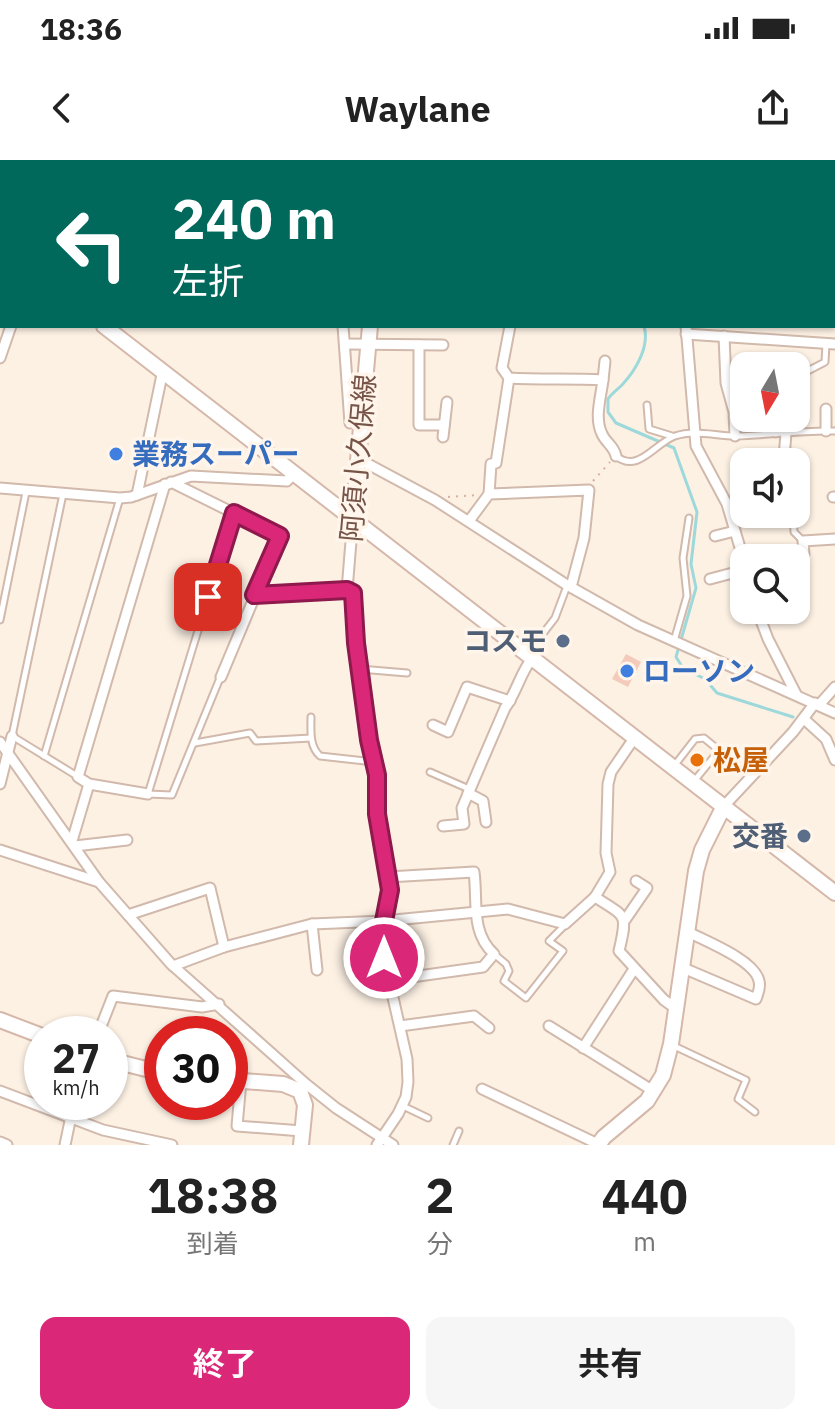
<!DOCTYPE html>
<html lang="ja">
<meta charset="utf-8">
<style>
:root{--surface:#fff;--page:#f6f6f6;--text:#222;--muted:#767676;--accent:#db2777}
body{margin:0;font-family:"IBM Plex Sans","Noto Sans JP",sans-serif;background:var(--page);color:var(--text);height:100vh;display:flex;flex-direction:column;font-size:30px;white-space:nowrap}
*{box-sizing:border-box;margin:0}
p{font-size:26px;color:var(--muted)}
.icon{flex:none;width:44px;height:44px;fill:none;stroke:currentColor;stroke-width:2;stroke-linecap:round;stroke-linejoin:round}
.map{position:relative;height:985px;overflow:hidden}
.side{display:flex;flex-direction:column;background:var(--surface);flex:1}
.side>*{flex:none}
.top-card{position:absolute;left:0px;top:0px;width:836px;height:168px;box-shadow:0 2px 6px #0004;background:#00695c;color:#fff;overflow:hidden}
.needle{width:52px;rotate:190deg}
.tools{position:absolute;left:730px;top:192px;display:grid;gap:16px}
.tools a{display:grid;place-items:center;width:80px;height:80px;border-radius:16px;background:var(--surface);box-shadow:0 2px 6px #0004;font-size:40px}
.speed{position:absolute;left:24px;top:856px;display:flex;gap:16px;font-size:40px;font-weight:700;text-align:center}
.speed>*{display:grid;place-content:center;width:104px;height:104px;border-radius:50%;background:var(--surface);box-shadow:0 2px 6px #0004;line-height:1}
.speed small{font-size:20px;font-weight:400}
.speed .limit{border:12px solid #d22;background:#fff;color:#111}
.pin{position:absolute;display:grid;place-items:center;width:68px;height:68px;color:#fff;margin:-34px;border-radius:16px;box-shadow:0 4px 12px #0006}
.me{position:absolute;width:88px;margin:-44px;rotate:0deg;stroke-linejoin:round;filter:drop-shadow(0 0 6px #0008)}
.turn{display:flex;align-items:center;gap:28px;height:168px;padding:0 40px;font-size:36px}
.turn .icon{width:104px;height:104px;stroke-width:2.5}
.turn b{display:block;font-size:56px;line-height:68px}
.eta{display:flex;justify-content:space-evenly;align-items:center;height:136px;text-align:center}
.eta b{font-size:48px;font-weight:700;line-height:56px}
.button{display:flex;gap:16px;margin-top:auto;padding:16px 40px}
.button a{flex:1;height:92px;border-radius:16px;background:var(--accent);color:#fff;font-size:32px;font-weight:700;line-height:92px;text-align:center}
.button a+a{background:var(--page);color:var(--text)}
.status{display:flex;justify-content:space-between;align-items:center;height:56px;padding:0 40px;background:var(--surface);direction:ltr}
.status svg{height:22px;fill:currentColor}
header{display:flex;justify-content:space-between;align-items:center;height:104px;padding:0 40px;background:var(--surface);font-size:36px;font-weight:700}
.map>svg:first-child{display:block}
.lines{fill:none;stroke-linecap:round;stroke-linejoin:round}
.stream{stroke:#9dd8da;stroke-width:3}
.building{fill:#f4cbba}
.lane-casing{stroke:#d1b9ac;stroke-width:9}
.street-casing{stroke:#d1b9ac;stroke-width:13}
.secondary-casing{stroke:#d5b8a9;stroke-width:18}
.path{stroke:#d9ae9d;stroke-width:2;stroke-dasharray:2 6;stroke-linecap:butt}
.lane{stroke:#fff;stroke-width:5}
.street{stroke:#fff;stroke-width:9}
.secondary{stroke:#fff;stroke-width:14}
.route-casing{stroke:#8e194d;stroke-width:20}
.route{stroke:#db2777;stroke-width:14}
.shop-dot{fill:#3f7fe0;stroke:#fff5eb;stroke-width:3}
.service-dot{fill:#5c6f8a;stroke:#fff5eb;stroke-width:3}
.food-dot{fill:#e8710a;stroke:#fff5eb;stroke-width:3}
.labels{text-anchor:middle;stroke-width:7;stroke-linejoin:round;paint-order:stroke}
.shop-label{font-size:28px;font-weight:bold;fill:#366cbe;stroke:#fff5eb;text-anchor:start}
.street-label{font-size:28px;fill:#775448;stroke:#fff5eb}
.service-label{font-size:28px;font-weight:bold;fill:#4e5e75;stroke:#fff5eb;text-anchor:end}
.food-label{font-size:28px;font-weight:bold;fill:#c56008;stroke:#fff5eb;text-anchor:start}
</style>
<div class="status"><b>18:36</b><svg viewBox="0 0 49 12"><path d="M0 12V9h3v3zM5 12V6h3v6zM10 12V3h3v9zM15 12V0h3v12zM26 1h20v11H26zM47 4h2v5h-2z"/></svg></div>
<header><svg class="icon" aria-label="back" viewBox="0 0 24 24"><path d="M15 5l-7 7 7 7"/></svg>Waylane<svg class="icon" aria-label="share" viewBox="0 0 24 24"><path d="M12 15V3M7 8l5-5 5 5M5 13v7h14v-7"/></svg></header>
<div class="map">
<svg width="835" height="985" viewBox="0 0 835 985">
<rect width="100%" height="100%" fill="#fdf1e4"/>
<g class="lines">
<g class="stream">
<polyline points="474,0 478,2"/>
<path d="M644,166C650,186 636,210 622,225C617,230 612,233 608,239V252L616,263L674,288L697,352L691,404L696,428L676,497L683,508L705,519L717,533L793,557"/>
</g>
</g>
<polygon class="building" points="626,494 641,502 628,527 612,519"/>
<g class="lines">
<defs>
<g id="lane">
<polyline points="796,217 825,202 826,184"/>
<polyline points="647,245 649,269 672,276"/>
<polyline points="776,274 779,258"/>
<path d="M616,296C638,314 655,283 675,276C695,269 715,276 736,276C769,275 802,270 835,271"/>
<polyline points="63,334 12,576 77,616"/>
<polyline points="793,354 794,372 803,381"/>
<polyline points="0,460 26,332"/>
<polyline points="674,481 687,436 683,398 689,358"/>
<polyline points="528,493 555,458 567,426"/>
<polyline points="360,509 407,513"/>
<polyline points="220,518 172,635 148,634 234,353"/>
<path d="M311,557C311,570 309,586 320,596L374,602C360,548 356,488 353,433"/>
<polyline points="195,583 250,573 256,581 311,578"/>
<polyline points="44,596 120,338"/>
<polyline points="674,606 695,579 704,578 715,587 716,594 695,620"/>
<polyline points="430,612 469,629"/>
<polyline points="494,794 506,804 509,811 504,821 526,838 563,791 549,781 565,765"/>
<polyline points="672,885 746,920 738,939 755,952"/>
<polyline points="403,946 428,958"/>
<polyline points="453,985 459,971"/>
</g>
<g id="street">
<polyline points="158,0 163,2"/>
<polyline points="545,0 576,2"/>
<polyline points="625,0 625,2"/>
<polyline points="674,0 674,2"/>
<polyline points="802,0 802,2"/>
<polyline points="77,2 78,0"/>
<polyline points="127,2 128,0"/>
<polyline points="320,2 322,0"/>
<polyline points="834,80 835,80"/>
<polyline points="834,131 835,131"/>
<polyline points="343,166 350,263"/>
<path d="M510,166L502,208L509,218C541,220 571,218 603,220C601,237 594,258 602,274C606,283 614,286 616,296"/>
<polyline points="686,166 696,286 727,344 744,401"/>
<polyline points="686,174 835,184"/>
<polyline points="724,176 726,223 734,252 735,276"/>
<polyline points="345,184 443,185"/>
<polyline points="419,185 419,265 444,265"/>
<polyline points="0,198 11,166"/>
<polyline points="603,220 605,201"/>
<polyline points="826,271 826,249"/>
<polyline points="443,277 447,242"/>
<polyline points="761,299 784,298 786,273"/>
<polyline points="366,303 435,340 567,425 638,465 835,553"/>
<polyline points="171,322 280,376 221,517"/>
<polyline points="0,328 120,338 131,337 191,316 287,321 295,312"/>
<polyline points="489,334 491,304 496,303 509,218"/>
<polyline points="137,335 163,210"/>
<polyline points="833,337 835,337"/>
<polyline points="469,361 489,334 589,330 584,378 571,427"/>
<polyline points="715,376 735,371"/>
<polyline points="784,398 804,394 803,381 835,379"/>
<polyline points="710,419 744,410"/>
<polyline points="347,430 353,357"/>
<polyline points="254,435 347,430 353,433"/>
<polyline points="757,450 768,479 796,534"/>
<polyline points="819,545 835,527"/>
<polyline points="804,559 826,579 835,600"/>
<polyline points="433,565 448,572 467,527 510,541"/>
<path d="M635,577L611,612L608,624L606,693L610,712L595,737C626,757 628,753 619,791L664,840L675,848"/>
<polyline points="0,582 99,722 171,804 306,924 336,948 393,985"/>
<polyline points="374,602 377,615 377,654 390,730 384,761 384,798 407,899 408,922 406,937 398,954 377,985"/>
<polyline points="0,624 12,576"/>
<polyline points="468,633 483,641 486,662"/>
<polyline points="148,634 89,624 78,617 165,324"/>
<polyline points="724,646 793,572 815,543"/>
<path d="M443,666L464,664L462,648L505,548C517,532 520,513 533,497"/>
<polyline points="72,681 89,624"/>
<polyline points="75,686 127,680"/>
<polyline points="0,690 99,722"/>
<path d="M388,717L474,712C478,741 470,772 494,794L483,807L390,820"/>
<polyline points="128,755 210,728 224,787"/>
<polyline points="625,760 647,728 636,721"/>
<polyline points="312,764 317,810"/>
<polyline points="173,806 224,787 312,764 384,761 508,749 565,764 595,737"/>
<path d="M681,807L756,839C758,833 761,828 759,821C755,800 705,781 686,771"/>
<polyline points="400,866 474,856 489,868"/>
<polyline points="549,866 655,932"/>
<polyline points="98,874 113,836 202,847 219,844"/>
<polyline points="583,888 634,809"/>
<polyline points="241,921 237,966 302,971"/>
<polyline points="482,929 598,984"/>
<polyline points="0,931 103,970 172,985"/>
<polyline points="0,982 7,985"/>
<polyline points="65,985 74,942"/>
</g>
<g id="secondary">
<polyline points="385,2 385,0"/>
<polyline points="0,105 2,106"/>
<polyline points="104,166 835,733"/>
<polyline points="353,357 370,166"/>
<polyline points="0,860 42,876"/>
<polyline points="110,900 162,913"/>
<polyline points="230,920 283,924 300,931 305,945 301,985"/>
<polyline points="598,985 604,977 647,941 663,915 671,884 696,711 702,690 724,646"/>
</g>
</defs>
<use href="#lane" class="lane-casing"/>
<use href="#street" class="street-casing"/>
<use href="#secondary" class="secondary-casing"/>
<g class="path">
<polyline points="527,2 528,0"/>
<polyline points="593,321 610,302"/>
<polyline points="448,337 478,335"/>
</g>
<use href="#lane" class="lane"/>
<use href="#street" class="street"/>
<use href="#secondary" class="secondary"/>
</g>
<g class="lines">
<defs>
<polyline id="route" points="208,437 234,353 280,376 254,435 347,430 353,433 356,483 369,580 377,615 377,654 390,730 384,761 384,798"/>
</defs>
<use href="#route" class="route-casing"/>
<use href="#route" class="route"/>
</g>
<g class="shop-dot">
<circle cx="116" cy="294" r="8"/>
<circle cx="627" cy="511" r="8"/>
</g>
<g class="service-dot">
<circle cx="563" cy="481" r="8"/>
<circle cx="804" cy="676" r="8"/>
</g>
<circle class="food-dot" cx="697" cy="600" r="8"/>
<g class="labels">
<g class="shop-label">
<text x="132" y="304">業務スーパー</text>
<text x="643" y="521">ローソン</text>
</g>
<g class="street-label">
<text transform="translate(358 298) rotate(-85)" y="10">阿須小久保線</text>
</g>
<g class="service-label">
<text x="547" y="491">コスモ</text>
<text x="788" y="686">交番</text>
</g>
<g class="food-label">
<text x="713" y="610">松屋</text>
</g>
</g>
</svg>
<div class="tools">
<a><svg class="needle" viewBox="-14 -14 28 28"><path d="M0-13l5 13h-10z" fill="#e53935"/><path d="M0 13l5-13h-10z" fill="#767676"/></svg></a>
<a><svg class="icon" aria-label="sound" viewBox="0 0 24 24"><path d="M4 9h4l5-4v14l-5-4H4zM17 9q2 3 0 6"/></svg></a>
<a><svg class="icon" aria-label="search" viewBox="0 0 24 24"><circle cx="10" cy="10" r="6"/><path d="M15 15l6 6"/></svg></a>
</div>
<div class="speed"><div>27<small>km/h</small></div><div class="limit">30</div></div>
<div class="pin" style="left:208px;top:437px;background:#d93025"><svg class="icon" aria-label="arrive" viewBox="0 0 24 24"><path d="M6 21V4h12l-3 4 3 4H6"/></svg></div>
<svg class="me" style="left:384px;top:798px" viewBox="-20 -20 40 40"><circle r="17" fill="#db2777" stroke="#fff" stroke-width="3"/><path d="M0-11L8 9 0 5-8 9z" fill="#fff"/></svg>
<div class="top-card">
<div class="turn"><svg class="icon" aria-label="left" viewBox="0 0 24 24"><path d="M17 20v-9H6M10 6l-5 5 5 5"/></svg><div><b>240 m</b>左折</div></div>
</div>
</div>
<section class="side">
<div class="eta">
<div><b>18:38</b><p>到着</p></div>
<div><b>2</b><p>分</p></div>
<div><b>440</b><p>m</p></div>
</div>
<div class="button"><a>終了</a><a>共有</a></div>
</section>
